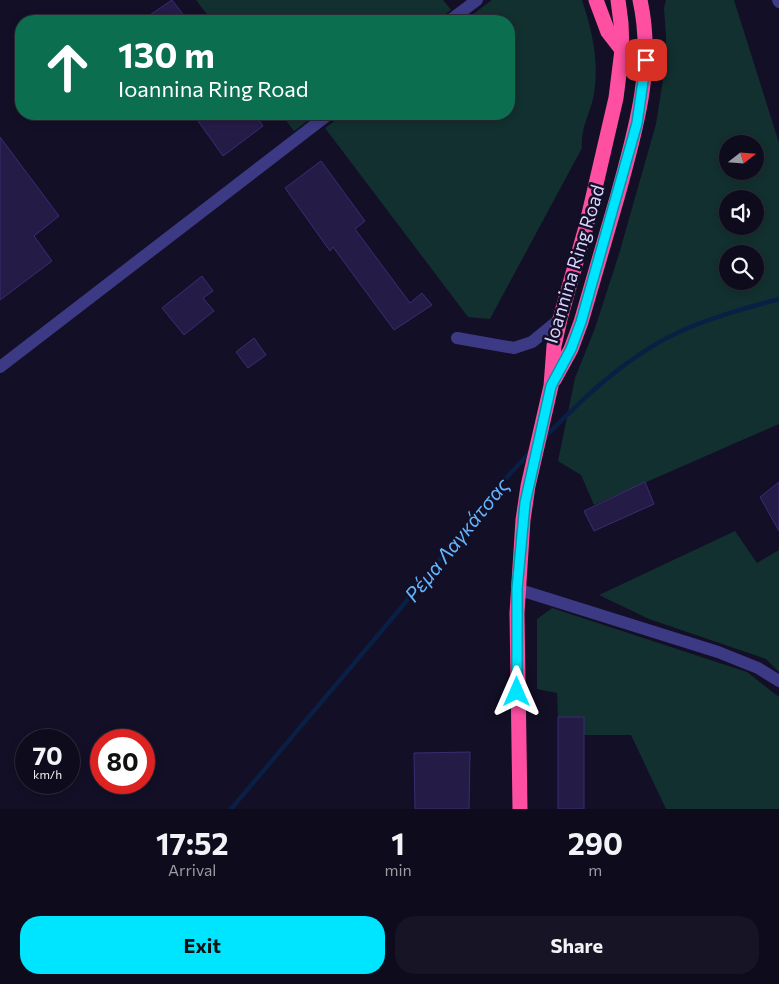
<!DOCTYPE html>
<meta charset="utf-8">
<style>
:root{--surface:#0e0b1c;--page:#171425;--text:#f1f3f6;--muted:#9b9ba3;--line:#2e2b3b;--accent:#00e5ff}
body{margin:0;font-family:Commissioner,sans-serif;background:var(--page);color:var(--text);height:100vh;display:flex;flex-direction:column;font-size:19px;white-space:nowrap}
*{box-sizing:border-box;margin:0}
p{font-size:16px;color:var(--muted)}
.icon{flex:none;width:28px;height:28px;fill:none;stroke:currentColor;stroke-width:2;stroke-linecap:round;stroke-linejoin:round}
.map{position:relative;height:809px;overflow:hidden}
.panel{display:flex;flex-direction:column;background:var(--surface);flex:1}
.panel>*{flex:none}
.banner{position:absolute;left:15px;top:15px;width:500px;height:105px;border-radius:20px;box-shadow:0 2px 8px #0003,0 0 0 1px var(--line);background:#0b6e4f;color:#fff;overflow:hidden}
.needle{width:32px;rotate:73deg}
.tools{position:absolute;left:719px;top:135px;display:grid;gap:10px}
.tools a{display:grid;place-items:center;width:45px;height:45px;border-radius:50%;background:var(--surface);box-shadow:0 2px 8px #0003,0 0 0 1px var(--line);font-size:25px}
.speed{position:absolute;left:15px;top:729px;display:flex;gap:10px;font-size:25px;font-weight:700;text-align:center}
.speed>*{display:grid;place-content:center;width:65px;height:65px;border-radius:50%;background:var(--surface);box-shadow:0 2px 8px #0003,0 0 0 1px var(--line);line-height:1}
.speed small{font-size:12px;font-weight:400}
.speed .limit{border:8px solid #d22;background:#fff;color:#111}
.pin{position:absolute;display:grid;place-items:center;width:42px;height:42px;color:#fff;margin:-21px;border-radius:10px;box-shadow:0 2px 8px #0006}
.me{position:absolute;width:55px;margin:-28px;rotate:0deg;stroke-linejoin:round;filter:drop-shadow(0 0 4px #0008)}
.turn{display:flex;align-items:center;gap:18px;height:105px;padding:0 20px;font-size:22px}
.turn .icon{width:65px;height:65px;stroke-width:2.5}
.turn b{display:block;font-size:35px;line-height:42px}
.eta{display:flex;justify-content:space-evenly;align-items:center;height:85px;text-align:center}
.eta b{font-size:30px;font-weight:700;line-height:35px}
.cta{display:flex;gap:10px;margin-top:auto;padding:10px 20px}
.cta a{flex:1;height:58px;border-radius:20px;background:var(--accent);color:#111;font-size:20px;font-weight:700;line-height:58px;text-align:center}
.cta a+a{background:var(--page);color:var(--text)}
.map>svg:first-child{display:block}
.green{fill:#12302f;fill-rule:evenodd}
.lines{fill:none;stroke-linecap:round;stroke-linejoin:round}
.stream{stroke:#0a1f44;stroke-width:4.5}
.building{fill:#241b47;stroke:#3b2d73}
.minor{stroke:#3d3a85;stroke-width:12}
.highway{stroke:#ff4fa3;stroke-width:15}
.route-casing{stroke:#0095a6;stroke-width:12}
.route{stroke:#00e5ff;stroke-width:9}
.labels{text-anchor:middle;stroke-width:5;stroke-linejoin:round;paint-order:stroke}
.street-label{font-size:19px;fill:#d9d4ff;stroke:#130f26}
.water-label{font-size:20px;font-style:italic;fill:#62b6ff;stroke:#130f26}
</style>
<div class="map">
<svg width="779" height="809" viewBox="0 0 779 809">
<rect width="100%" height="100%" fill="#130f26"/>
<g class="green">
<polygon points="196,0 443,0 451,10 436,21 212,21"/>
<path d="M492,0H582C593,34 600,64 593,99C589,115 580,131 582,148L490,319L468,317L325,128L344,114H509V21H464Z"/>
<path d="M666,0H734L779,143V424L594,505L581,475L558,461L575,378L595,328L619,254L656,124L665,67L666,37L664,8ZM728,144H755V171H728ZM728,199H755V226H728ZM728,254H755V281H728Z"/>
<polygon points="281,114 317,114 294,131"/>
<polygon points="735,531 757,563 779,550 779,672 766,659 649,619 599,595"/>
<polygon points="552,608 747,672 779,697 779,809 666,809 631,735 584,735 584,717 558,717 557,693 537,689 537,619"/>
</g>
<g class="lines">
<g class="stream">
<path d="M543,439C584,397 628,355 681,331C712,317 746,308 779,299"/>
<polyline points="231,809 400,609 497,488 531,451"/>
</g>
</g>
<g class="building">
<polygon points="172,0 188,21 141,21"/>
<polygon points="193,114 255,114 263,126 223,156"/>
<polygon points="0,137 59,216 34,236 52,261 0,300"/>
<polygon points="321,161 365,221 355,229 410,303 422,293 432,305 394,330 333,247 330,251 285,188"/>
<polygon points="202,276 213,291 203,298 214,311 184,335 162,308"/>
<polygon points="254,338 266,355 248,368 236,352"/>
<polygon points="645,482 654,504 594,531 584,511"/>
<polygon points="779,482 779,531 760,497"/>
<rect x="558" y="717" width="26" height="92"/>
<polygon points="470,752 469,809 415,809 414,753"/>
</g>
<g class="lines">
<g class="minor">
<polyline points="778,0 779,2"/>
<polyline points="449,21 477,0"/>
<polyline points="457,338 514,348 532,342 560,319"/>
<polyline points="0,367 329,114"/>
<polyline points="517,589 718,652 758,668 779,681"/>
</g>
<g class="highway">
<polyline points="596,0 608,32 622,50"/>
<path d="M554,380L571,349L581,322C593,280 605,239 617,198C635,132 655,68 640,0"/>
<polyline points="520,809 517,613 523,520 528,486 551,386 554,346 560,319 586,227 616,98 622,50 621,23 618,0"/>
</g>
</g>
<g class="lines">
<defs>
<polyline id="route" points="517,692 517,589 525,503 551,386 571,349 581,322 637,123 646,60"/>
</defs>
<use href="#route" class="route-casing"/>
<use href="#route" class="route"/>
</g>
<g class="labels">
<g class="street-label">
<text transform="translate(574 264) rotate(-73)" y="7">Ioannina Ring Road</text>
</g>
<g class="water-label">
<text transform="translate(457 540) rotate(-51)" y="7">Ρέμα Λαγκάτσας</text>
</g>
</g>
</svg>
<div class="tools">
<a><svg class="needle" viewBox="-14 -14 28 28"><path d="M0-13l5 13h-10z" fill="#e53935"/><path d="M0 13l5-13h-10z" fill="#9b9ba3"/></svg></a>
<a><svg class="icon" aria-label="sound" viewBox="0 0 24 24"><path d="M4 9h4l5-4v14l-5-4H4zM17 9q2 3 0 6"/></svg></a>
<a><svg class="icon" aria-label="search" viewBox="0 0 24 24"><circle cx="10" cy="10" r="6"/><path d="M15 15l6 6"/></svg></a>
</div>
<div class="speed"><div>70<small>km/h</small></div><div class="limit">80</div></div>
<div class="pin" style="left:646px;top:60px;background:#d93025"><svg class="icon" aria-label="arrive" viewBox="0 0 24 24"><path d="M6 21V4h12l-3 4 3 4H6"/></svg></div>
<svg class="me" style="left:517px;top:692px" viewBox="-20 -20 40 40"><path d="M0-17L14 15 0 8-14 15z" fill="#00e5ff" stroke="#fff" stroke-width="4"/></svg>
<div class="banner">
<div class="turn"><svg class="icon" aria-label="ahead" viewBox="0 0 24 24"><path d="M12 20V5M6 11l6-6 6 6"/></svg><div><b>130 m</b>Ioannina Ring Road</div></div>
</div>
</div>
<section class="panel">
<div class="eta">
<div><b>17:52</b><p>Arrival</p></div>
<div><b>1</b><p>min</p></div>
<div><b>290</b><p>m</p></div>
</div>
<div class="cta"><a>Exit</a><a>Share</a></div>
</section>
